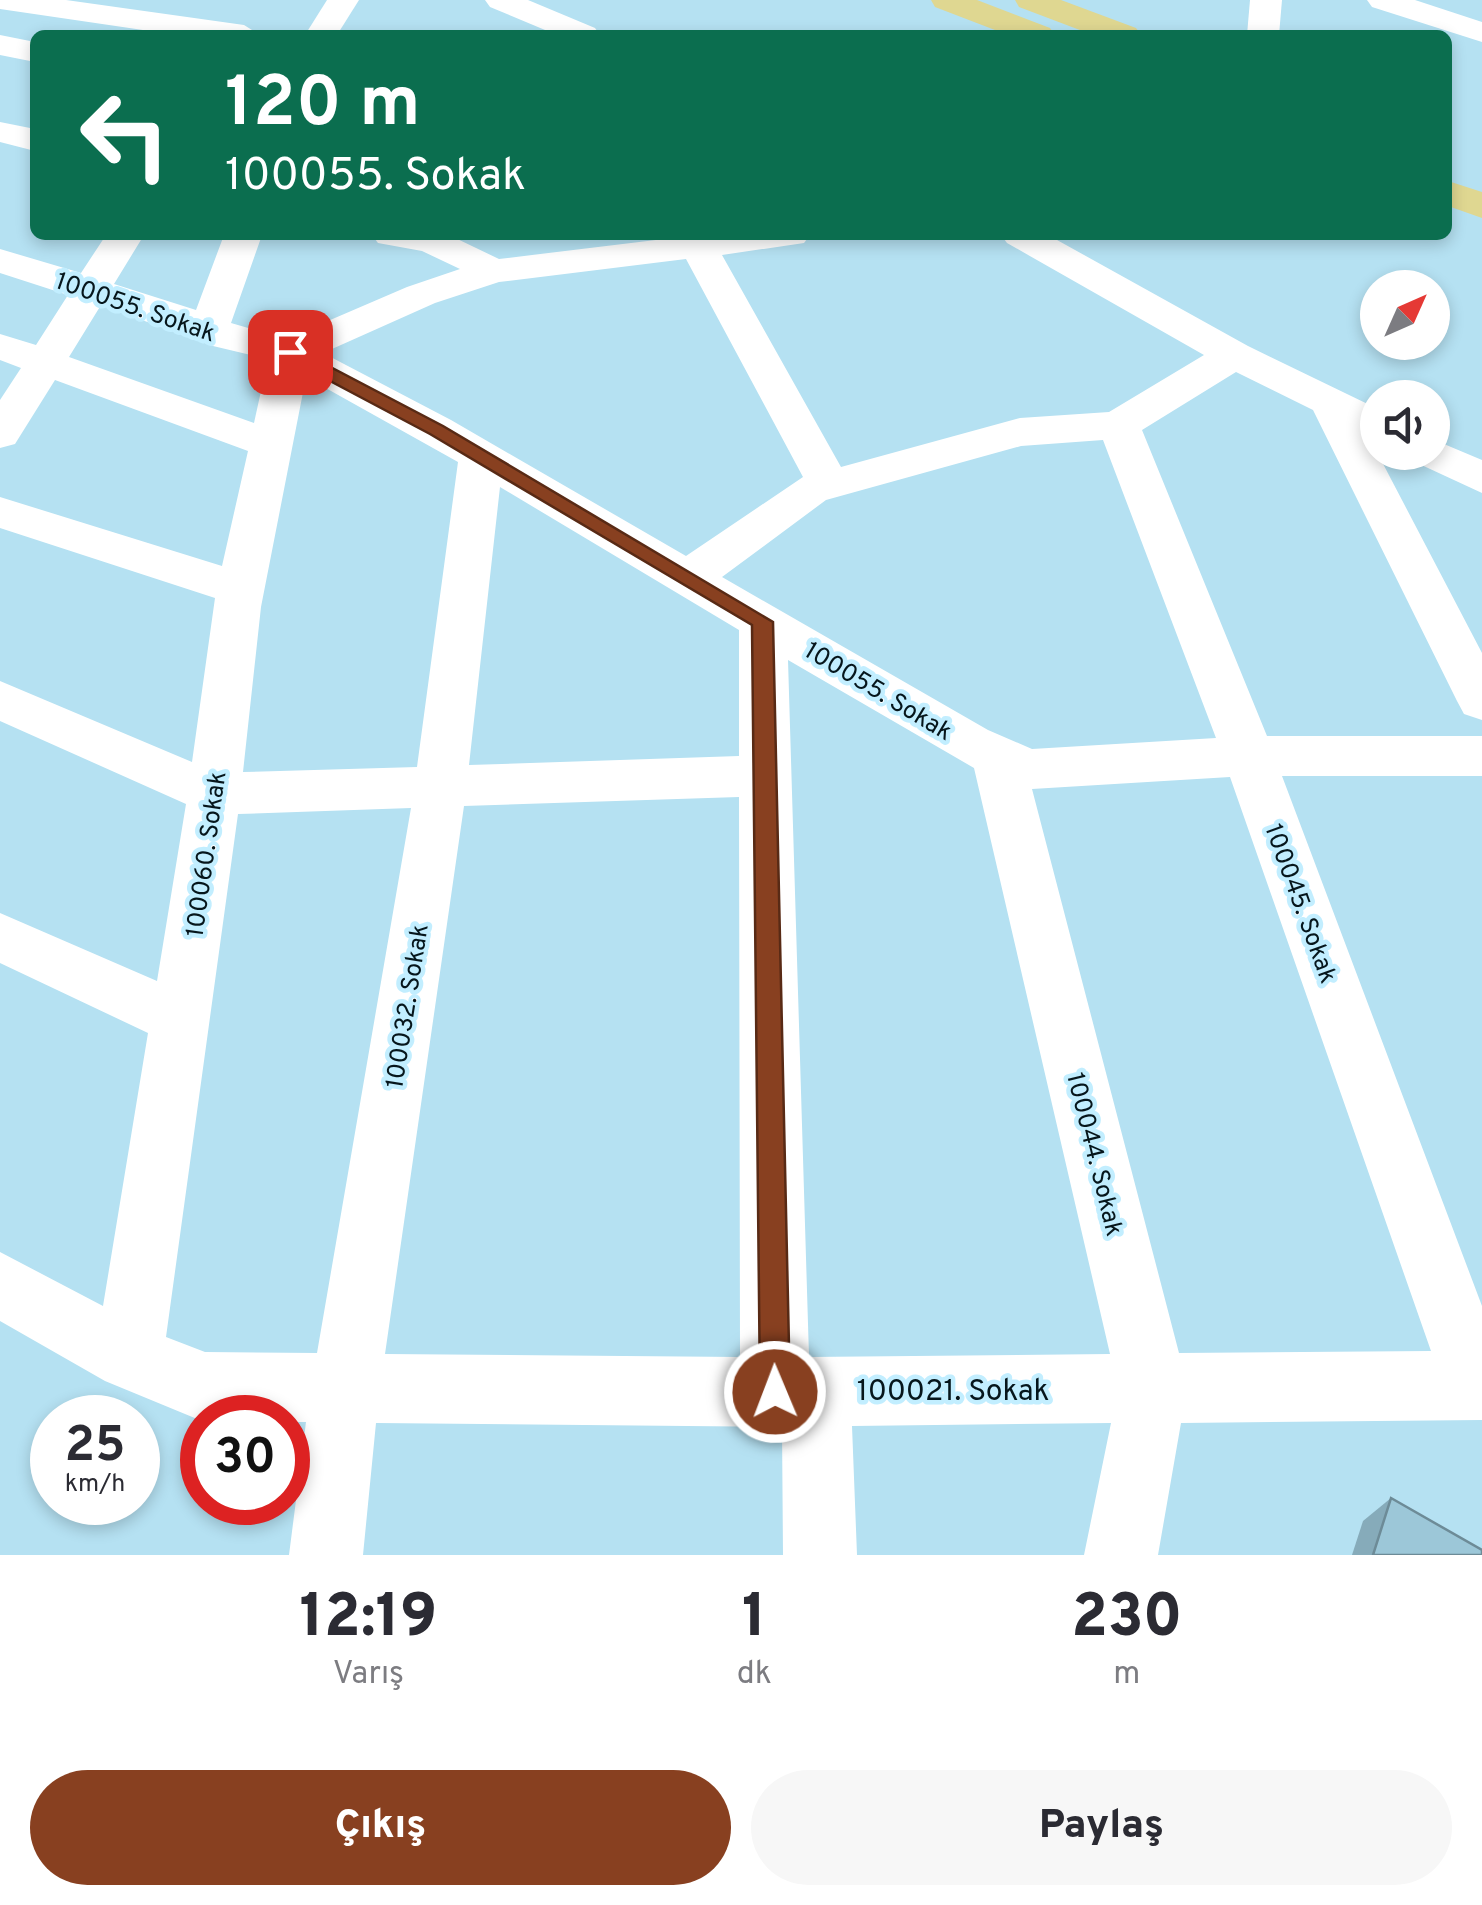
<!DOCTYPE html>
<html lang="tr">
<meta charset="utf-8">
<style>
:root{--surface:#fff;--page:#f7f7f7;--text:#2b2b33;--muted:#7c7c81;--accent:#884020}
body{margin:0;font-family:Overpass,sans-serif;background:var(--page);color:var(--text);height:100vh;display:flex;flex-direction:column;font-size:38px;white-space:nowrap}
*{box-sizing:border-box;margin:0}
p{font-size:32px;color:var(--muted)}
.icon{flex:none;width:55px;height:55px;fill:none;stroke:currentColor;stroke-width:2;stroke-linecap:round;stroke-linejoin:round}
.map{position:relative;height:1555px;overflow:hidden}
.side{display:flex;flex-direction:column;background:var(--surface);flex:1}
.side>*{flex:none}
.top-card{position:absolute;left:30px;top:30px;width:1422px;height:210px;border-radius:15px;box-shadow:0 5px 15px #0003;background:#0b6e4f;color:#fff;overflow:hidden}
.needle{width:65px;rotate:45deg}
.controls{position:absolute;left:1360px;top:270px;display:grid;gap:20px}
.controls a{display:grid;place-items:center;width:90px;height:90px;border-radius:50%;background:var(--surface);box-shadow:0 5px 15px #0003;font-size:50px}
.speed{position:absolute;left:30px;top:1395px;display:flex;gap:20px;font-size:50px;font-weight:700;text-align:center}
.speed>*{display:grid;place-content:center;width:130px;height:130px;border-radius:50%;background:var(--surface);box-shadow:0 5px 15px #0003;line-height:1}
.speed small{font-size:25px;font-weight:400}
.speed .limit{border:15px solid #d22;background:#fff;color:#111}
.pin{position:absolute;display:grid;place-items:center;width:85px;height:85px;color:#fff;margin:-42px;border-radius:20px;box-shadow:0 5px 15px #0006}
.me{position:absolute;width:110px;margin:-55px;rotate:359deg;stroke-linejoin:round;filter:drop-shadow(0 0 8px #0008)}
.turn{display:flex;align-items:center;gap:35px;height:210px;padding:0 30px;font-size:45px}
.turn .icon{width:130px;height:130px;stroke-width:2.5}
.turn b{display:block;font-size:70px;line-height:85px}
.eta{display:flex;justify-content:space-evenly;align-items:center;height:170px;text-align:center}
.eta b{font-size:60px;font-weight:800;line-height:70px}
.action{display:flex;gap:20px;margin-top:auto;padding:20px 30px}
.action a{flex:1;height:115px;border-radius:60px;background:var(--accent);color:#fff;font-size:40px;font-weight:800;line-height:115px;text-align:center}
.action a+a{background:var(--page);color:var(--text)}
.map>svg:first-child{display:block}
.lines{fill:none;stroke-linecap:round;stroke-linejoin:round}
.street{fill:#fff;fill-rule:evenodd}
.primary{fill:#dfd791;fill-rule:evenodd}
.wall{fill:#86abba}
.building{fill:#9cc7d8;stroke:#6d8b97;stroke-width:2.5}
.route{fill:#884020;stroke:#582a15;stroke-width:2.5}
.labels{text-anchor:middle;stroke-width:9;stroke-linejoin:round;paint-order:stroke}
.street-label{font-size:25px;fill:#06161c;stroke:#c2eeff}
.near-street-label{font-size:30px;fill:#06161c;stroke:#c2eeff}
</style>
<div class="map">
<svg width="1482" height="1555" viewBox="0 0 1482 1555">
<rect width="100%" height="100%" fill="#b5e1f2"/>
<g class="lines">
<g class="street">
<polygon points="0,0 66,0 244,25 260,35 177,35 0,9"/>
<polygon points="327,0 359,0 337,35 305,35"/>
<polygon points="485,0 528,0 595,28 600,35 557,35 490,7"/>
<polygon points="1250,0 1282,0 1279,35 1247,35"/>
<polygon points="1367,0 1415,0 1482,22 1482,42 1372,7"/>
<polygon points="0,35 35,42 35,62 0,55"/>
<polygon points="0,122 35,129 35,151 0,142"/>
<path d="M106,235H144L114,284L196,310L224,235H262L231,323L286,339L407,287L460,269L422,251L378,243L372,235H449L499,259L697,235H810L804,243L722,255L841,467L1020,418L1109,412L1204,355L1007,243L1001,235H1048L1248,346L1378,409V439L1369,437L1482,653V720L1464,714L1457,701L1313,410L1236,372L1142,430L1267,736H1482V776H1282L1482,1306V1420L1181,1423L1158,1555H1084L1111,1423L852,1426L857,1555H783L782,1427L376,1423L363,1555H289L306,1422H288V1418L202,1421L105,1381L0,1321V1252L103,1306L148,1033L0,963V913L157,981L186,804L0,721V681L192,762L215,598L0,528V497L222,566L248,451L55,380L15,444L0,448V400L21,368L0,360V334L36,345L68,295L0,273V249L81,273ZM686,259L803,477L686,556L451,420L323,353L435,303L499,282ZM101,305L213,346L268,359L254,423L69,357ZM306,377L458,462L417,767L243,772L261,607ZM1103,440L1216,738L1032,749L988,730L722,577L826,500L1021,446ZM500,487L739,630V756L469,765ZM788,660L974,768L1110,1354L809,1357ZM1230,777L1431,1351L1179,1353L1032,789ZM739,797L740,1357L385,1354L464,806ZM411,808L317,1353L205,1352L166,1337L238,814Z"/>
<polygon points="1432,439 1482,460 1482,493 1415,462 1409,452 1432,452"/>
</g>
<g class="primary">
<polygon points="931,0 977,0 1050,28 1055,35 1008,35 935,7"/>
<polygon points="1015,0 1061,0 1136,28 1141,35 1093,35 1019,7"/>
<polygon points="1448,181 1482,192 1482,218 1448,206"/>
</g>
</g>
<polygon class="wall" points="1391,1498 1482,1555 1352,1555 1363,1521"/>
<polygon class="building" points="1391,1498 1482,1550 1482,1555 1373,1555"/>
<polygon class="route" points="283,349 296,349 443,426 773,622 790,1392 786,1402 775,1407 765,1402 760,1392 752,625 430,434 283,356"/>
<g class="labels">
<g class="street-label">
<text transform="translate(136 306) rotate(19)" y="9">100055. Sokak</text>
<text transform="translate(879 690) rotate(31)" y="9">100055. Sokak</text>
<text transform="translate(205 854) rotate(-82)" y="9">100060. Sokak</text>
<text transform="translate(1302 903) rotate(70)" y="9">100045. Sokak</text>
<text transform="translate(406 1006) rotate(-81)" y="9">100032. Sokak</text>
<text transform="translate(1096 1154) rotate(76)" y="9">100044. Sokak</text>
</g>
<g class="near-street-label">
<text x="953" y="1400">100021. Sokak</text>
</g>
</g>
</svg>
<div class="controls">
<a><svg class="needle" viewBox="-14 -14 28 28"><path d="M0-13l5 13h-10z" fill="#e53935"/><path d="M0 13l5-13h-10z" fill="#7c7c81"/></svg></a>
<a><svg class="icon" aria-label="sound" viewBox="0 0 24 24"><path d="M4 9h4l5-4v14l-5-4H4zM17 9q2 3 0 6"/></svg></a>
</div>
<div class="speed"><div>25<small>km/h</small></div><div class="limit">30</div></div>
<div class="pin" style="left:290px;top:352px;background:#d93025"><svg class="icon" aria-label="arrive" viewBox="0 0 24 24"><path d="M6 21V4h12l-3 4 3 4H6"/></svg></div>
<svg class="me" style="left:775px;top:1392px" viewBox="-20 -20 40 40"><circle r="17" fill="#884020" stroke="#fff" stroke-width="3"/><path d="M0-11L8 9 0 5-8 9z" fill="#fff"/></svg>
<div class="top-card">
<div class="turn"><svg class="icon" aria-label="left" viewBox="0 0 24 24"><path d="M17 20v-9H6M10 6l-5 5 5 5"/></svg><div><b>120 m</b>100055. Sokak</div></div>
</div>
</div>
<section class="side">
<div class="eta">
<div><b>12:19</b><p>Varış</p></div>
<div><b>1</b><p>dk</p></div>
<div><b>230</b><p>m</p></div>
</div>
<div class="action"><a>Çıkış</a><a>Paylaş</a></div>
</section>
